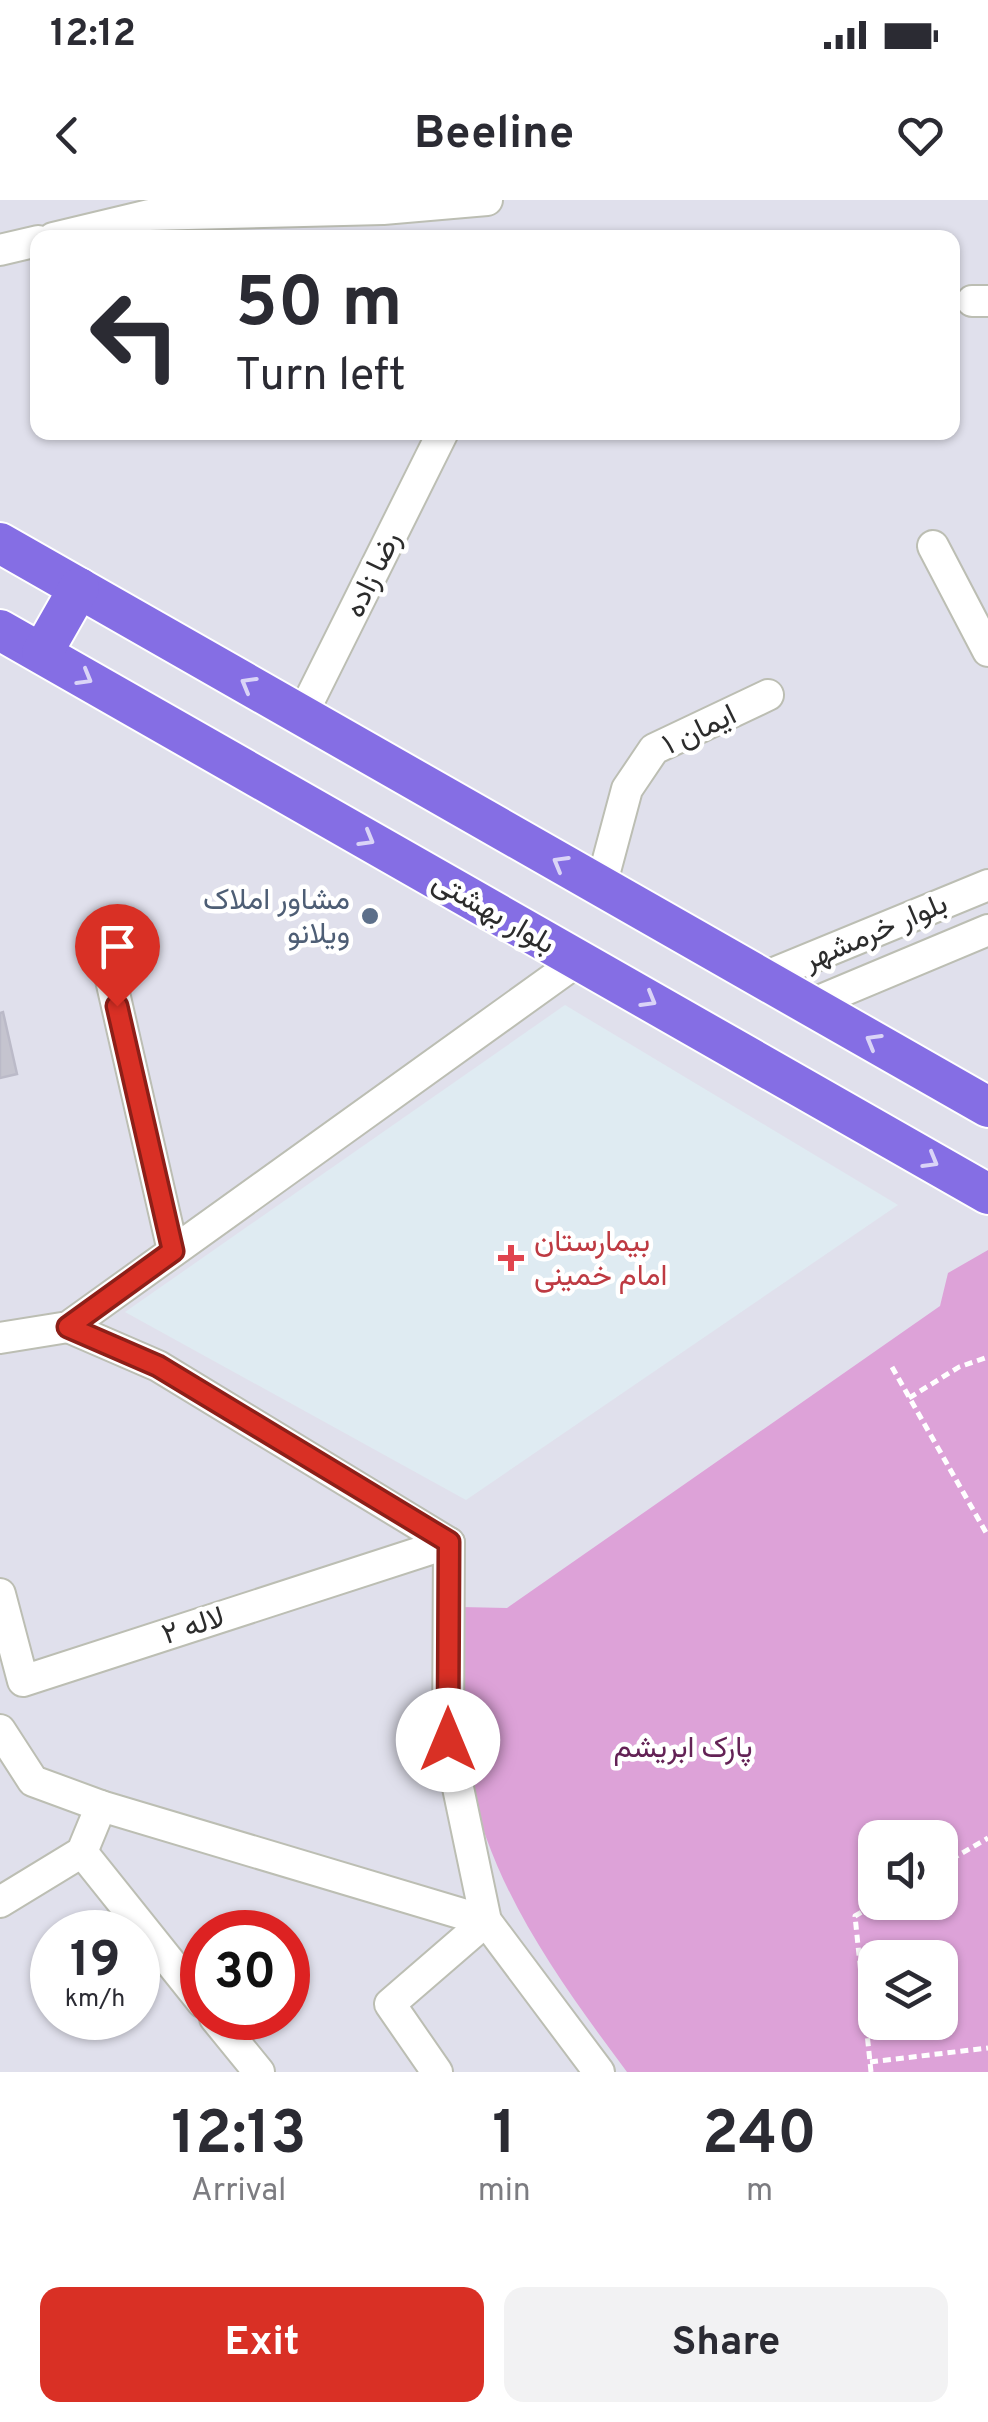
<!DOCTYPE html>
<meta charset="utf-8">
<style>
:root{--surface:#fff;--page:#f2f2f3;--text:#2b2b33;--muted:#7c7c81;--accent:#d93025}
body{margin:0;font-family:Overpass,Vazirmatn,sans-serif;background:var(--page);color:var(--text);height:100vh;display:flex;flex-direction:column;font-size:38px;white-space:nowrap}
*{box-sizing:border-box;margin:0}
p{font-size:32px;color:var(--muted)}
.icon{flex:none;width:55px;height:55px;fill:none;stroke:currentColor;stroke-width:2;stroke-linecap:round;stroke-linejoin:round}
.map{position:relative;height:1872px;overflow:hidden}
.panel{display:flex;flex-direction:column;background:var(--surface);flex:1}
.panel>*{flex:none}
.guide{position:absolute;left:30px;top:30px;width:930px;height:210px;border-radius:20px;box-shadow:0 2px 8px #0004;background:#fff;color:var(--text);overflow:hidden}
.controls{position:absolute;left:858px;top:1620px;display:grid;gap:20px}
.controls a{display:grid;place-items:center;width:100px;height:100px;border-radius:20px;background:var(--surface);box-shadow:0 2px 8px #0004;font-size:50px}
.speed{position:absolute;left:30px;top:1710px;display:flex;gap:20px;font-size:50px;font-weight:700;text-align:center}
.speed>*{display:grid;place-content:center;width:130px;height:130px;border-radius:50%;background:var(--surface);box-shadow:0 2px 8px #0004;line-height:1}
.speed small{font-size:25px;font-weight:400}
.speed .limit{border:15px solid #d22;background:#fff;color:#111}
.pin{position:absolute;display:grid;place-items:center;width:85px;height:85px;color:#fff;margin:-102px -42px;border-radius:50% 50% 50% 0;rotate:-45deg;box-shadow:0 0 10px #0007}
.pin .icon{rotate:45deg}
.me{position:absolute;width:110px;margin:-55px;rotate:0deg;stroke-linejoin:round;filter:drop-shadow(0 0 8px #0008)}
.turn{display:flex;align-items:center;gap:35px;height:210px;padding:0 40px;font-size:45px}
.turn .icon{width:130px;height:130px;stroke-width:2.5}
.turn b{display:block;font-size:70px;line-height:85px}
.eta{display:flex;justify-content:space-evenly;align-items:center;height:170px;text-align:center}
.eta b{font-size:60px;font-weight:700;line-height:70px}
.action{display:flex;gap:20px;margin-top:auto;padding:20px 40px}
.action a{flex:1;height:115px;border-radius:20px;background:var(--accent);color:#fff;font-size:40px;font-weight:700;line-height:115px;text-align:center}
.action a+a{background:var(--page);color:var(--text)}
.status{display:flex;justify-content:space-between;align-items:center;height:70px;padding:0 50px;background:var(--surface);direction:ltr}
.status svg{height:28px;fill:currentColor}
header{display:flex;justify-content:space-between;align-items:center;height:130px;padding:0 40px;background:var(--surface);font-size:45px;font-weight:700}
.map>svg:first-child{display:block}
.medical{fill:#dfebf2}
.green{fill:#dda2d8;fill-rule:evenodd}
.building{fill:#c5c4cf;stroke:#bbbac8;stroke-width:2.5}
.lines{fill:none;stroke-linecap:round;stroke-linejoin:round}
.minor-casing{stroke:#bcbeb3;stroke-width:34}
.major-casing{stroke:#fff;stroke-width:44}
.path{stroke:#fff;stroke-width:5;stroke-dasharray:8 5;stroke-linecap:butt}
.minor{stroke:#fff;stroke-width:30}
.major{stroke:#856ee4;stroke-width:40}
.oneway{stroke:#dad4f7}
.route-casing{stroke:#8d1f18;stroke-width:25}
.route{stroke:#d93025;stroke-width:18}
.service-dot{fill:#5c6f8a;stroke:#fff;stroke-width:4}
.health-dot{fill:#e0444e;stroke:#fff;stroke-width:4}
.labels{text-anchor:middle;stroke-width:9;stroke-linejoin:round;paint-order:stroke}
.street-label{font-size:30px;fill:#2c2c2c;stroke:#fff}
.service-label{font-size:30px;fill:#4e5e75;stroke:#fff;text-anchor:end}
.health-label{font-size:30px;fill:#be3a42;stroke:#fff;text-anchor:start}
.park-label{font-size:30px;fill:#632255;stroke:#fff}
</style>
<div class="status"><b>12:12</b><svg viewBox="0 0 49 12"><path d="M0 12V9h3v3zM5 12V6h3v6zM10 12V3h3v9zM15 12V0h3v12zM26 1h20v11H26zM47 4h2v5h-2z"/></svg></div>
<header><svg class="icon" aria-label="back" viewBox="0 0 24 24"><path d="M15 5l-7 7 7 7"/></svg>Beeline<svg class="icon" aria-label="heart" viewBox="0 0 24 24"><path d="M12 20l-8-8c-3-5 5-10 8-4 3-6 11-1 8 4z"/></svg></header>
<div class="map">
<svg width="988" height="1872" viewBox="0 0 988 1872">
<rect width="100%" height="100%" fill="#e0e0ec"/>
<polygon class="medical" points="565,805 898,1005 466,1300 125,1112"/>
<path class="green" d="M988,1050V1872H627C560,1782 491,1688 469,1576C459,1523 464,1461 461,1407L507,1408L940,1106L948,1073ZM875,1638H940V1702H875ZM875,1758H940V1822H875Z"/>
<polygon class="building" points="3,812 17,874 0,878 0,813"/>
<g class="lines">
<defs>
<g id="minor">
<polyline points="53,38 149,15 383,9 487,0"/>
<polyline points="0,50 38,41"/>
<polyline points="972,101 988,101"/>
<polyline points="933,346 988,451"/>
<polyline points="302,515 443,232"/>
<polyline points="601,686 627,589 654,549 768,495"/>
<polyline points="109,771 173,1051"/>
<polyline points="762,778 988,685"/>
<polyline points="809,805 988,730"/>
<polyline points="68,1127 158,1166 449,1343 448,1540 486,1721 599,1872"/>
<polyline points="0,1138 68,1127 579,760"/>
<polyline points="0,1394 23,1481 449,1343"/>
<polyline points="0,1530 33,1581 101,1606 486,1721"/>
<polyline points="82,1652 202,1802"/>
<polyline points="0,1702 82,1652 101,1606"/>
<polyline points="215,1818 259,1872"/>
<polyline points="437,1872 390,1804 486,1721"/>
</g>
<g id="major">
<polyline points="0,343 988,907"/>
<polyline points="0,430 988,994"/>
<polyline points="42,453 79,388"/>
</g>
</defs>
<use href="#minor" class="minor-casing"/>
<use href="#major" class="major-casing"/>
<g class="path">
<polyline points="892,1167 988,1336"/>
<polyline points="909,1198 959,1167 988,1157"/>
<polyline points="940,1666 988,1638"/>
<polyline points="870,1862 988,1848"/>
<polyline points="871,1872 855,1716 878,1702"/>
</g>
<use href="#minor" class="minor"/>
<use href="#major" class="major"/>
</g>
<defs><path id="oneway-chevron" d="M-2-3.5L2.5 0L-2 3.5" fill="none" stroke-width="1.6" stroke-linecap="round" stroke-linejoin="round" transform="scale(2.5)"/></defs>
<g class="oneway">
<use href="#oneway-chevron" transform="translate(85 478) rotate(30)"/>
<use href="#oneway-chevron" transform="translate(248 484) rotate(-150)"/>
<use href="#oneway-chevron" transform="translate(367 639) rotate(30)"/>
<use href="#oneway-chevron" transform="translate(560 663) rotate(-150)"/>
<use href="#oneway-chevron" transform="translate(649 800) rotate(30)"/>
<use href="#oneway-chevron" transform="translate(873 841) rotate(-150)"/>
<use href="#oneway-chevron" transform="translate(931 961) rotate(30)"/>
</g>
<g class="lines">
<defs>
<polyline id="route" points="117,806 173,1051 68,1127 158,1166 449,1342 448,1540"/>
</defs>
<use href="#route" class="route-casing"/>
<use href="#route" class="route"/>
</g>
<circle class="service-dot" cx="370" cy="716" r="10"/>
<path class="health-dot" d="M506 1043h10v10h10v10h-10v10h-10v-10h-10v-10h10z"/>
<g class="labels">
<g class="street-label">
<text transform="translate(372 374) rotate(-64)" y="10">رضا زاده</text>
<text transform="translate(699 529) rotate(-26)" y="10">ایمان ۱</text>
<text transform="translate(494 712) rotate(30)" y="10">بلوار بهشتی</text>
<text transform="translate(875 731) rotate(-23)" y="10">بلوار خرمشهر</text>
<text transform="translate(193 1425) rotate(-18)" y="10">لاله ۲</text>
</g>
<g class="service-label">
<text x="350" y="709">مشاور املاک<tspan x="350" dy="34">ویلانو</tspan></text>
</g>
<g class="health-label">
<text x="534" y="1051">بیمارستان<tspan x="534" dy="34">امام خمینی</tspan></text>
</g>
<g class="park-label">
<text x="683" y="1557">پارک ابریشم</text>
</g>
</g>
</svg>
<div class="controls">
<a><svg class="icon" aria-label="sound" viewBox="0 0 24 24"><path d="M4 9h4l5-4v14l-5-4H4zM17 9q2 3 0 6"/></svg></a>
<a><svg class="icon" aria-label="layers" viewBox="0 0 24 24"><path d="M12 4l9 5-9 5-9-5zM3 14l9 5 9-5"/></svg></a>
</div>
<div class="speed"><div>19<small>km/h</small></div><div class="limit">30</div></div>
<div class="pin" style="left:117px;top:806px;background:#d93025"><svg class="icon" aria-label="arrive" viewBox="0 0 24 24"><path d="M6 21V4h12l-3 4 3 4H6"/></svg></div>
<svg class="me" style="left:448px;top:1540px" viewBox="-20 -20 40 40"><circle r="19" fill="#fff"/><path d="M0-13L10 11 0 6-10 11z" fill="#d93025"/></svg>
<div class="guide">
<div class="turn"><svg class="icon" aria-label="left" viewBox="0 0 24 24"><path d="M17 20v-9H6M10 6l-5 5 5 5"/></svg><div><b>50 m</b>Turn left</div></div>
</div>
</div>
<section class="panel">
<div class="eta">
<div><b>12:13</b><p>Arrival</p></div>
<div><b>1</b><p>min</p></div>
<div><b>240</b><p>m</p></div>
</div>
<div class="action"><a>Exit</a><a>Share</a></div>
</section>
